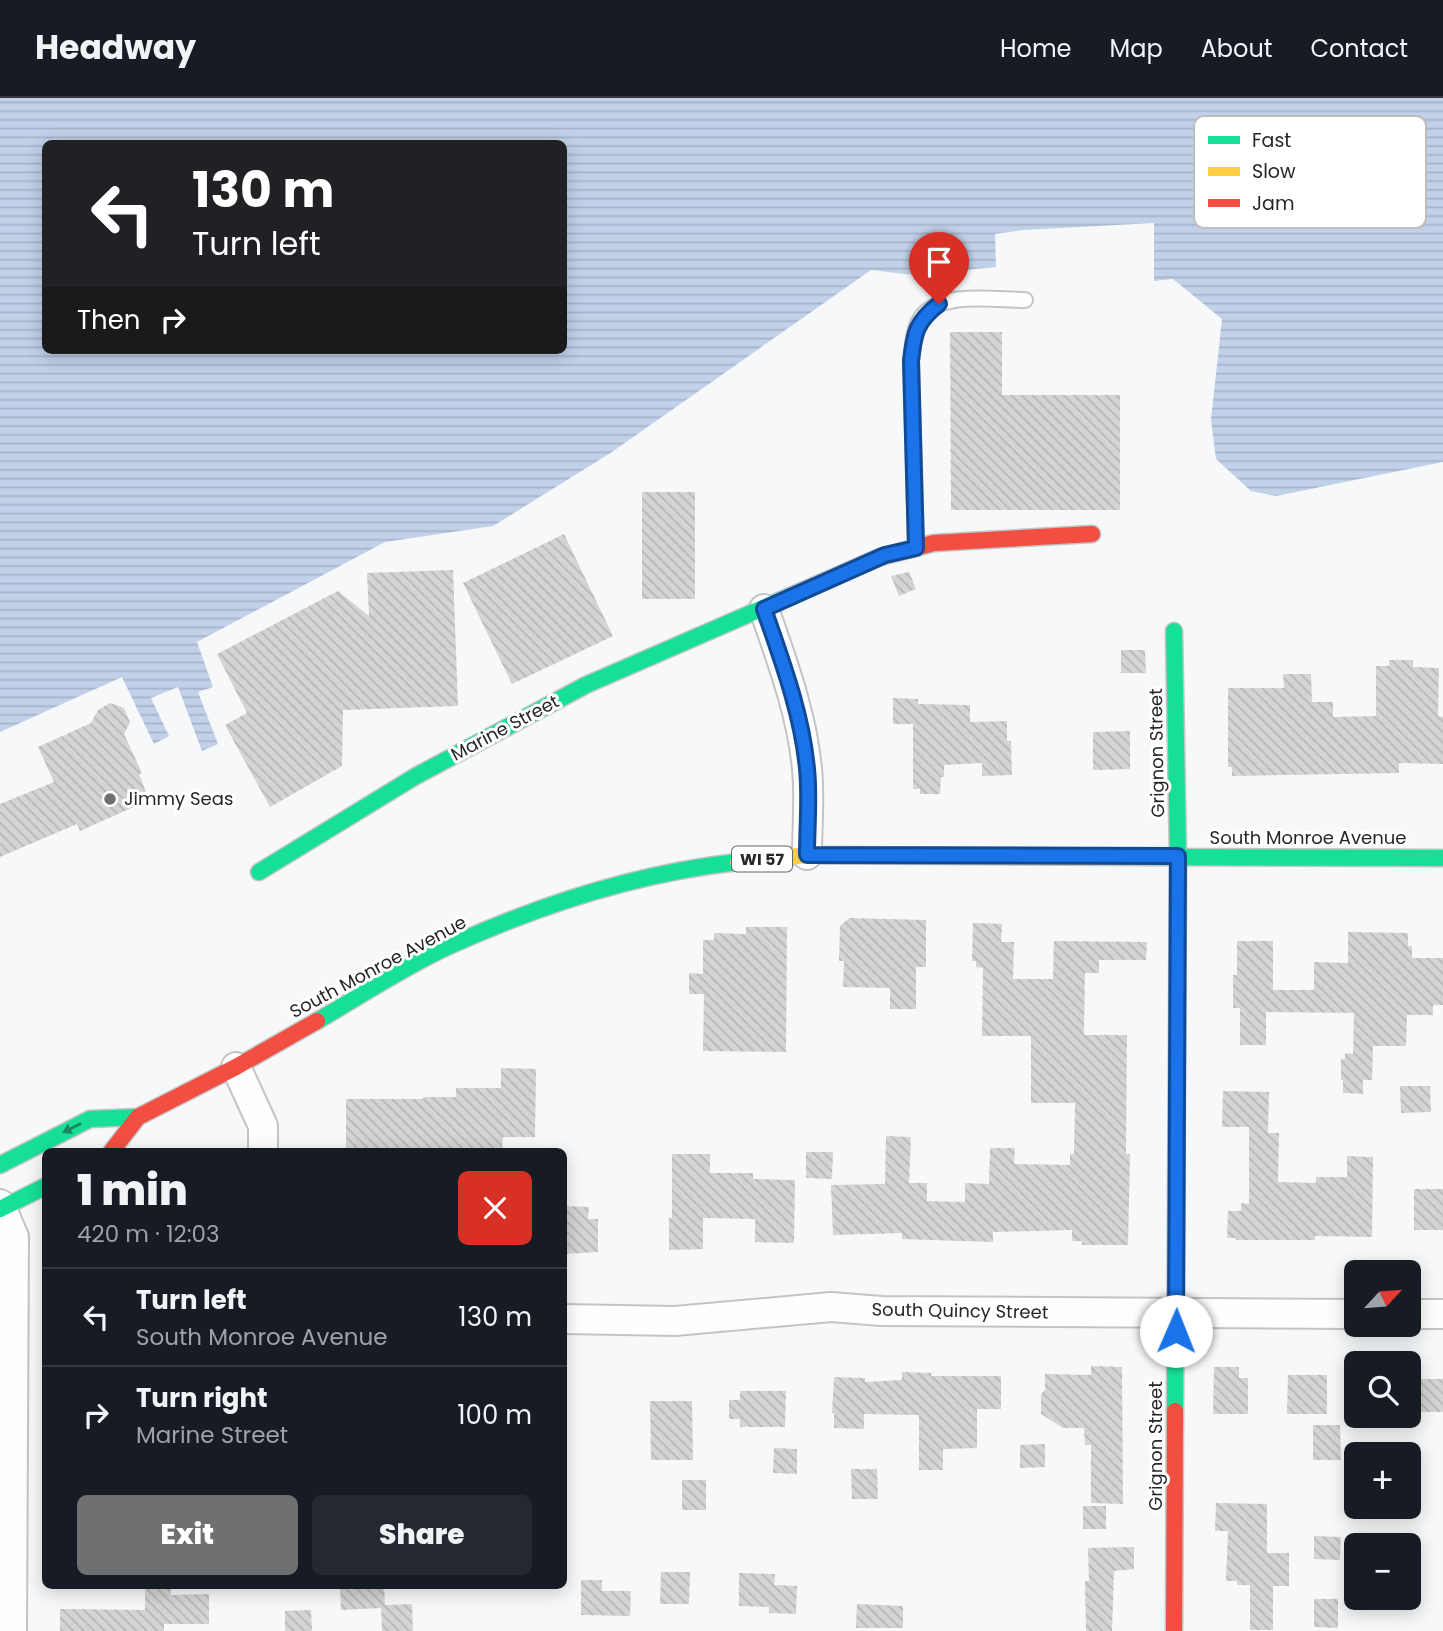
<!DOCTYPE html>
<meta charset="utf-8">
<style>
:root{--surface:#171b24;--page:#242831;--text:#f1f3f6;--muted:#9ea1a6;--line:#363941;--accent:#6e7071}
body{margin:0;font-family:Poppins,sans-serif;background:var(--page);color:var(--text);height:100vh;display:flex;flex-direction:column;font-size:26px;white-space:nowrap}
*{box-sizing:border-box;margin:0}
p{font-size:23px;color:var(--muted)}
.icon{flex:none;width:38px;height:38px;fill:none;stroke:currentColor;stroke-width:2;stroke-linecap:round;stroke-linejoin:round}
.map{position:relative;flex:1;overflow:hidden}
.drawer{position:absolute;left:42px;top:1050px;width:525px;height:441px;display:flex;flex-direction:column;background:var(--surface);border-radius:10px;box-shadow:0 4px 18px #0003}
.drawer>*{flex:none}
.guide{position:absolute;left:42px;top:42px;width:525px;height:214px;border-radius:10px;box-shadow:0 4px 18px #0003;background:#202124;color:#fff;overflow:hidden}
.needle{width:46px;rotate:64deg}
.buttons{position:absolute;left:1344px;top:1162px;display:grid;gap:14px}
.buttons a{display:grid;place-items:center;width:77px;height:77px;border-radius:10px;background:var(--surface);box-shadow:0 4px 18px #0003;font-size:35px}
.pin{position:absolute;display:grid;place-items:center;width:60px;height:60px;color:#fff;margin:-72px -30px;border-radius:50% 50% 50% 0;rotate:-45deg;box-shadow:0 0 7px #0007}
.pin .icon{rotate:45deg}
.me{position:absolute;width:77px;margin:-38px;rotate:1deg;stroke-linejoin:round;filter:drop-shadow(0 0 5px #0008)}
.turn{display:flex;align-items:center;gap:24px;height:147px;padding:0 35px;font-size:32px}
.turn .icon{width:91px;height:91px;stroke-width:2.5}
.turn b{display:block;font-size:49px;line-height:60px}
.then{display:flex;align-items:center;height:66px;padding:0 35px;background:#0003;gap:14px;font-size:26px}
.round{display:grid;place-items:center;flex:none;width:74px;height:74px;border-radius:10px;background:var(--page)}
.summary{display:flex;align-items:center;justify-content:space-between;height:119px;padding:0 35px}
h1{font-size:42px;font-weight:800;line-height:52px}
.cta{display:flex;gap:14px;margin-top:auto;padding:14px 35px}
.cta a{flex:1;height:80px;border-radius:10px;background:var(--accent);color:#fff;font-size:28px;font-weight:800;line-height:80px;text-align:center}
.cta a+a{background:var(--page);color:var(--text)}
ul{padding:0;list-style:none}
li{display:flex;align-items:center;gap:21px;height:98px;padding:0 35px;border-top:2px solid var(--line)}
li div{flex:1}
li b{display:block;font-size:26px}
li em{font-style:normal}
header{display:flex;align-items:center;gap:42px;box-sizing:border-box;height:98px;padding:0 35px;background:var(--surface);border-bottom:2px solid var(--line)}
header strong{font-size:33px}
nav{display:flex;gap:38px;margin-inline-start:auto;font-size:24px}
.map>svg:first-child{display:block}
.water{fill:url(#water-rules);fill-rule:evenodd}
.building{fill:url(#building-back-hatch)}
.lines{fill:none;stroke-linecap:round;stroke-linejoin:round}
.lane-casing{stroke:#c2c4c5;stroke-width:18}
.street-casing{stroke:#c2c4c5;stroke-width:32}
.fast-casing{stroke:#c2c4c5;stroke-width:19}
.slow-casing{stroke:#c2c4c5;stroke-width:19}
.jam-casing{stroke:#c2c4c5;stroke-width:19}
.lane{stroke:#fefefe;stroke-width:14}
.street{stroke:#fefefe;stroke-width:28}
.fast{stroke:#16e098;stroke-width:16}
.slow{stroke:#ffcf43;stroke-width:16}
.jam{stroke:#f24e42;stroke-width:16}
.oneway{fill:#1e8360}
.route-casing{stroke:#114b97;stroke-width:18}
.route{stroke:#1a73e8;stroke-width:12}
.poi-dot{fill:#6e7071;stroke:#fff;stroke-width:2.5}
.labels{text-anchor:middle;stroke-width:6;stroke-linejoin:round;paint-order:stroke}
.shield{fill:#fff;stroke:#666768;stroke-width:2}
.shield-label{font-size:16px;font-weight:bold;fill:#252627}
.street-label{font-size:18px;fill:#252627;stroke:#fff}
.poi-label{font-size:18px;fill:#252627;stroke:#fff;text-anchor:start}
.key{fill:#fff;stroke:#bebebe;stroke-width:2}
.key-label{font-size:19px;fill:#252627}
</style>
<header>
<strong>Headway</strong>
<nav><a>Home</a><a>Map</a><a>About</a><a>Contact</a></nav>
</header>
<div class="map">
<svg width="1443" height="1533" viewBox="0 0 1443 1533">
<defs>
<pattern id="water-rules" width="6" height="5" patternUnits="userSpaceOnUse" patternTransform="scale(1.75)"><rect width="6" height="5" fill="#c1d1e9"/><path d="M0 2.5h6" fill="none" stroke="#a6b3c8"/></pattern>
<pattern id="building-back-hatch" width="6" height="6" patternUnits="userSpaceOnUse" patternTransform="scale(1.75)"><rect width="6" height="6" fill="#d4d4d4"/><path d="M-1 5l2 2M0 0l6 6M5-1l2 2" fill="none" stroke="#b6b6b6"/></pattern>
</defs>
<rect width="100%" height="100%" fill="#f6f8fa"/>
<path class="water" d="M0,0H1443V364L1276,398L1251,393L1216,361L1211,322L1222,221L1173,181L1154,183V125L1023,132L995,136L996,169L913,177L871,172L612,354L493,428L385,444L197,544L213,589L198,594L218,646L202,653L178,589L151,600L169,638L154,646L122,579L0,634ZM46,46H564V252H46Z"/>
<g class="building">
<polygon points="950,234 1002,234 1002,297 1120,297 1120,412 951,412"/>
<rect x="642" y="394" width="53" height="107"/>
<polygon points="564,436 613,538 512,586 463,485"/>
<polygon points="453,472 458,608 343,612 342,668 270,709 225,627 247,615 217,556 338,493 369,518 367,475"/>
<polygon points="909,474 916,491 899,498 891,478"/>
<polygon points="1121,552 1145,552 1146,575 1121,575"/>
<polygon points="1389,562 1413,562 1413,569 1439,570 1438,618 1443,619 1443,666 1399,665 1399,675 1232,678 1232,669 1228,669 1228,590 1284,590 1283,576 1311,576 1312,604 1333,604 1333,619 1376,618 1376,568 1389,568"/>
<polygon points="893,600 918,601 918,606 970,607 970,624 1007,623 1007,643 1011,643 1012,677 982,678 982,665 944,667 944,679 941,679 940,696 920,696 920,691 913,691 913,626 893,626"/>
<polygon points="110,605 124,610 130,624 124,636 142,675 139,676 146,694 134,699 138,707 80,733 77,726 0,759 0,706 54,684 38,649 91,625 98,612"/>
<polygon points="1130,633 1130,671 1093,672 1093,634"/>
<polygon points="849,820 926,822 926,869 916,869 916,911 890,911 890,890 843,889 844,863 839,863 840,828"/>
<polygon points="973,825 1002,826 1001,844 1014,844 1013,881 1053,881 1054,843 1147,844 1146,862 1099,862 1099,875 1085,875 1084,937 1127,937 1126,1056 1130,1056 1128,1147 1082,1147 1082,1143 1072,1143 1072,1132 993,1134 993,1144 902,1141 902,1135 833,1137 831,1087 885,1086 886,1038 911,1039 909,1085 927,1085 927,1103 965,1104 965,1085 989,1086 990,1050 1015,1050 1014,1066 1070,1067 1070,1056 1074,1056 1075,1005 1031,1005 1031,938 982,938 983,870 976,869 976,863 972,863"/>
<polygon points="746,829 787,829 786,954 703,953 704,896 689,896 689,875 703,876 703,842 714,842 714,835 746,836"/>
<polygon points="1348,834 1408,835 1408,848 1412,848 1412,860 1443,860 1443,907 1433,907 1433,917 1407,917 1406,948 1373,948 1372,982 1363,982 1363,996 1343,995 1343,982 1341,982 1341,961 1345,961 1345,955 1353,956 1354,915 1266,914 1266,947 1240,947 1240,910 1233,910 1233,877 1237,877 1237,843 1273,843 1273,892 1314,892 1314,864 1348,865"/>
<polygon points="501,970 536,971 535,1039 503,1039 502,1053 346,1051 346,1001 423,1001 424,999 456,999 456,990 501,990"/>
<polygon points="1400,988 1430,988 1431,1014 1401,1015"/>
<polygon points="1223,993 1269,994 1268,1035 1279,1035 1278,1084 1316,1085 1316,1079 1347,1079 1347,1058 1373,1059 1372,1139 1315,1138 1315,1142 1236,1142 1236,1140 1227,1140 1228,1113 1241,1113 1241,1105 1249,1106 1249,1029 1222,1029"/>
<polygon points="806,1054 833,1054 832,1081 806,1080"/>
<polygon points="672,1056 710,1056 710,1075 753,1075 753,1081 795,1082 794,1145 755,1144 755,1121 703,1120 703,1151 669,1152 669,1120 672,1120"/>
<rect x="1414" y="1091" width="29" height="41"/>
<polygon points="564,1108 589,1109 588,1121 598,1121 598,1154 564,1156"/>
<polygon points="1091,1268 1122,1269 1123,1406 1091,1405 1091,1347 1085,1347 1084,1330 1063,1330 1041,1316 1041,1296 1045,1292 1045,1276 1091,1277"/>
<polygon points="1214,1269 1239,1269 1239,1280 1248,1280 1248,1316 1213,1316"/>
<polygon points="902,1274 932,1275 931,1278 1001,1278 1001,1311 977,1311 977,1350 943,1351 943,1372 919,1372 919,1317 864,1316 864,1331 834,1330 834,1315 832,1315 834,1279 865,1280 865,1284 902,1282"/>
<polygon points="1288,1277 1327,1277 1327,1316 1287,1316"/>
<rect x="1416" y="1281" width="27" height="33"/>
<polygon points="740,1293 786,1293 785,1329 740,1329 740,1321 729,1321 729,1302 740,1302"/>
<polygon points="650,1303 692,1303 693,1362 651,1362"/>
<polygon points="1313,1327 1340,1327 1341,1362 1313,1362"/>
<polygon points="1045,1346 1045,1369 1020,1370 1020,1347"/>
<polygon points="774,1350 797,1351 797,1376 773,1375"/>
<polygon points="851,1371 877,1371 878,1401 852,1401"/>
<rect x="682" y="1382" width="24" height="30"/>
<polygon points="1216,1405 1267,1406 1267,1455 1289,1455 1289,1488 1273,1488 1273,1532 1250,1532 1250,1487 1237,1487 1237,1483 1226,1483 1228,1433 1215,1433"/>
<rect x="1083" y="1408" width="23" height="23"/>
<polygon points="1314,1438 1341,1439 1340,1462 1314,1461"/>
<polygon points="1134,1449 1134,1471 1114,1473 1112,1533 1086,1533 1085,1483 1089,1483 1088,1450"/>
<polygon points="661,1474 690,1474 689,1506 660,1506"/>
<polygon points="739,1475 775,1476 774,1487 797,1488 796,1516 769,1515 769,1509 739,1508"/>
<polygon points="581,1482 602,1482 602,1493 631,1493 630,1518 581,1517"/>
<polygon points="145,1488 170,1488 171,1497 209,1496 209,1526 164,1526 164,1533 60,1533 60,1511 145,1512"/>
<polygon points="340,1488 384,1488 385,1507 412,1506 413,1533 382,1533 381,1510 341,1512"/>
<polygon points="1314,1501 1338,1501 1338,1530 1314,1529"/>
<polygon points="857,1506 903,1508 903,1530 856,1530"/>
<polygon points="311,1512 312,1533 285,1533 285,1513"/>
</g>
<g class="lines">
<defs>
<path id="lane" d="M916,448L911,263C913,249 913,232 921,220C940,192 995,202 1025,202"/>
<g id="street">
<path d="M764,511C782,563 802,616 807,671C810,699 807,729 807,757"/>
<polyline points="236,969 263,1028 263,1054"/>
<polyline points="0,1106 14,1139 12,1533"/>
<polyline points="1409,1216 1443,1216"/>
<polyline points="564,1221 675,1223 831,1209 881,1213 1356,1216"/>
</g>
<g id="fast">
<polyline points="1174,533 1178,758 1175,1313"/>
<polyline points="1149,759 1443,760"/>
<polyline points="259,774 416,678 586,587 880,459"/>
<path d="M317,923C360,898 402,870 447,849C539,807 638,775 738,764"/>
<polyline points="0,1067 90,1021 138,1019"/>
<polyline points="0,1111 46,1088"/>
</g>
<polyline id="slow" points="738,764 807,757 1149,759"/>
<g id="jam">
<polyline points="880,459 934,445 1092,436"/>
<polyline points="111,1054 138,1019 236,969 317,923"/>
<polyline points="1174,1533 1175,1313"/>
</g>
</defs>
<use href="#lane" class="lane-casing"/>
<use href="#street" class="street-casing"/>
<use href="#fast" class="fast-casing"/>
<use href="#slow" class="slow-casing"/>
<use href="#jam" class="jam-casing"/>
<use href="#lane" class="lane"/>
<use href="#street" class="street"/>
<use href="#fast" class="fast"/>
<use href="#slow" class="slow"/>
<use href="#jam" class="jam"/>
</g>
<defs><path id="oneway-solid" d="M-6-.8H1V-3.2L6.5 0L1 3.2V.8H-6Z" transform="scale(1.75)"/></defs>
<use class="oneway" href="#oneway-solid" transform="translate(72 1030) rotate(153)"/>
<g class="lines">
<defs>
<path id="route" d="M939,206C916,224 914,235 911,263L916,450L885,457L764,511C782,563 802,616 807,671C810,699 807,729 807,757L1178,758L1176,1233"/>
</defs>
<use href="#route" class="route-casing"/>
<use href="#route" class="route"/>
</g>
<circle class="poi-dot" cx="110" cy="701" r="7"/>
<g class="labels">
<rect class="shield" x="732" y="748.5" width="60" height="25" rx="5"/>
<g class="shield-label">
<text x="762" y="767">WI 57</text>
</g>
<g class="street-label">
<text transform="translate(505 630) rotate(-28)" y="6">Marine Street</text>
<text transform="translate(1157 655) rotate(-91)" y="6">Grignon Street</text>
<text x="1308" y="746">South Monroe Avenue</text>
<text transform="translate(378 869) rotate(-28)" y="6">South Monroe Avenue</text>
<text transform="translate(960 1213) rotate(1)" y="6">South Quincy Street</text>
<text transform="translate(1156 1348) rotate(-90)" y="6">Grignon Street</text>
</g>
<g class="poi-label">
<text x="124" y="707">Jimmy Seas</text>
</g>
</g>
<rect x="1194" y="18" width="232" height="112" rx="10" class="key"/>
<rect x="1208" y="38" width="32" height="8" fill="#16e098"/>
<rect x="1208" y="69" width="32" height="9" fill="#ffcf43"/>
<rect x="1208" y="101" width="32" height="8" fill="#f24e42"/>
<g class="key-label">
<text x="1252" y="49">Fast</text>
<text x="1252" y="80">Slow</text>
<text x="1252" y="112">Jam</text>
</g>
</svg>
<div class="buttons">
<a><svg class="needle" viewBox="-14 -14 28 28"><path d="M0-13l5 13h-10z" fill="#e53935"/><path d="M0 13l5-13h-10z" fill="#9ea1a6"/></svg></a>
<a><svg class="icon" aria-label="search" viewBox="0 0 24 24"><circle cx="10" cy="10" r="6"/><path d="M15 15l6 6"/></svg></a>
<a>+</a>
<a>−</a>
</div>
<div class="pin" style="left:939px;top:206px;background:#d93025"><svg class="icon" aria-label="arrive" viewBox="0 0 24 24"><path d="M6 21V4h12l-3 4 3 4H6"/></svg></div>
<svg class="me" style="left:1176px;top:1233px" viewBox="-20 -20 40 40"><circle r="19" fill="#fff"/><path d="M0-13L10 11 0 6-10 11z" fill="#1a73e8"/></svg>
<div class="guide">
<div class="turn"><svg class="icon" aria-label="left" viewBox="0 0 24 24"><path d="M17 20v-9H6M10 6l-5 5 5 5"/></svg><div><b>130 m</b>Turn left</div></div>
<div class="then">Then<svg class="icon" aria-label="right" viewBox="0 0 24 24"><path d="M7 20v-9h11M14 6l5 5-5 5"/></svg></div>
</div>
<section class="drawer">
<div class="summary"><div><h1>1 min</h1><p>420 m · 12:03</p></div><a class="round" style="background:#d93025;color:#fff"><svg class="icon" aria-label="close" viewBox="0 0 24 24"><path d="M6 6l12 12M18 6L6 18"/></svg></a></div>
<ul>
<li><svg class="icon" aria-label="left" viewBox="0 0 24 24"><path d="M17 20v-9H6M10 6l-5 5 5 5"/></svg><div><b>Turn left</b><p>South Monroe Avenue</p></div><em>130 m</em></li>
<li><svg class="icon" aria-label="right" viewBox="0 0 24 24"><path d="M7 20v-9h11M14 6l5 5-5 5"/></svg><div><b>Turn right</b><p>Marine Street</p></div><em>100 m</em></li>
</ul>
<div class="cta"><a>Exit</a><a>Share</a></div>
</section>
</div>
